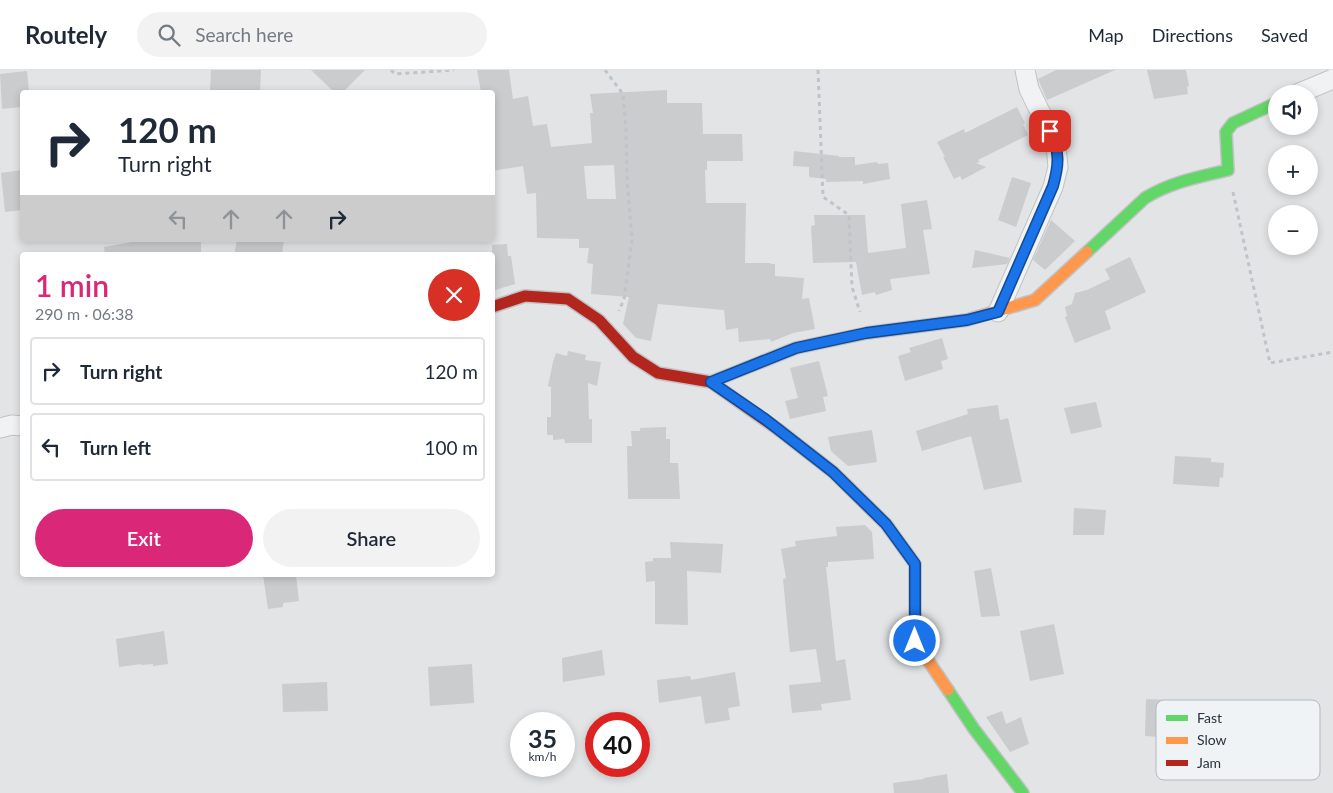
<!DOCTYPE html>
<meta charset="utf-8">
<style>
:root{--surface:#fff;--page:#f2f2f3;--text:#1f2937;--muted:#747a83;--line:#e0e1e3;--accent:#db2777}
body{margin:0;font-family:Lato,sans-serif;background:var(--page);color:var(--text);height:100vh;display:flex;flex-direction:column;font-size:19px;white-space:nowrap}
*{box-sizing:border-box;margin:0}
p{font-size:16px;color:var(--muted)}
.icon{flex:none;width:28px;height:28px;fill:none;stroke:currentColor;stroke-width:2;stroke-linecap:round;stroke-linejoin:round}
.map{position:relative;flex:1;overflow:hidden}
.details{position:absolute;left:20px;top:182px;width:475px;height:325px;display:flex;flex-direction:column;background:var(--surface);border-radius:5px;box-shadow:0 2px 8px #0003}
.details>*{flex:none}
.banner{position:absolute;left:20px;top:20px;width:475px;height:152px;border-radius:5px;box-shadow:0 2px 8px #0003;background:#fff;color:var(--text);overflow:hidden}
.controls{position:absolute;left:1268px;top:15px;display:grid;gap:10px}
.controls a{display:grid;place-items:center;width:50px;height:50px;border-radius:50%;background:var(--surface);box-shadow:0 2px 8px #0003;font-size:25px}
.speed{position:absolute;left:510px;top:642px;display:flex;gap:10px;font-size:25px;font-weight:700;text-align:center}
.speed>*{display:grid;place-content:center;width:65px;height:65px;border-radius:50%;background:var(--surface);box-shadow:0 2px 8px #0003;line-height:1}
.speed small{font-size:12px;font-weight:400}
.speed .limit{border:8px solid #d22;background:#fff;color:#111}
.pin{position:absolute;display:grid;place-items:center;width:42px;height:42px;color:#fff;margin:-21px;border-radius:10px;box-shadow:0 2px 8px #0006}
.me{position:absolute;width:55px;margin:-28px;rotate:0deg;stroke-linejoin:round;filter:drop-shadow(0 0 4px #0008)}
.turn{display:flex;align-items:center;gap:18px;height:105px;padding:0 15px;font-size:22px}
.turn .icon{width:65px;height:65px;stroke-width:2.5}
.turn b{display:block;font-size:35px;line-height:42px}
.lanes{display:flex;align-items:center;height:48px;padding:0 15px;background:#0003;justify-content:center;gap:25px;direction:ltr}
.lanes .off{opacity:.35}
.round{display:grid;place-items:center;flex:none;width:52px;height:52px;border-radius:26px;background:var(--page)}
.head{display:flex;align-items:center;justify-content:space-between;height:85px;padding:0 15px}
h1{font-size:30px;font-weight:600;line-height:38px;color:var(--accent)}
.button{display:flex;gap:10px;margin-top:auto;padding:10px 15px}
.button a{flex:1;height:58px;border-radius:30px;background:var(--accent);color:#fff;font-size:20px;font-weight:600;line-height:58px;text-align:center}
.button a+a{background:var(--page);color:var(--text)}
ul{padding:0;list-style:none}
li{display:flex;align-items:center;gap:15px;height:68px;margin:0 10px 8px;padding:0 5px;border:2px solid var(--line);border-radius:5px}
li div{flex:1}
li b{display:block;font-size:19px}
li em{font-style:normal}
header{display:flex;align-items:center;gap:30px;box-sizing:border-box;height:70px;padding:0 25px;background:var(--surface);border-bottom:1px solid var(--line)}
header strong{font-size:24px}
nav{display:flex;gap:28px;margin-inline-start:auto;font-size:18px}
.search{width:350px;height:45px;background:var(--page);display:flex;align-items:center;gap:12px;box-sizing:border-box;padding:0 18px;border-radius:28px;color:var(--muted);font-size:19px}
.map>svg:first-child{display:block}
.building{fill:#caccce;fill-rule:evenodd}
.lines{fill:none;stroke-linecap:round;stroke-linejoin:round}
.street-casing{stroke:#c0c2c4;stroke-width:21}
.fast-casing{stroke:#c0c2c4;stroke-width:14}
.slow-casing{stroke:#c0c2c4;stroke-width:14}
.jam-casing{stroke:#c0c2c4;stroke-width:14}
.path{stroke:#c0c3c7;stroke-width:3;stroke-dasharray:4 4;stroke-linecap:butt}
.street{stroke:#f1f2f3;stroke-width:19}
.fast{stroke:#63d668;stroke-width:11}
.slow{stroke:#ff974d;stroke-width:11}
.jam{stroke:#b3261e;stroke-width:11}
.route-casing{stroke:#114b97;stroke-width:12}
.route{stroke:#1a73e8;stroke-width:9}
.key{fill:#eff3f6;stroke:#b4b9bf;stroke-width:1}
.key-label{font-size:14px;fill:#29333f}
</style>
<header>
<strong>Routely</strong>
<div class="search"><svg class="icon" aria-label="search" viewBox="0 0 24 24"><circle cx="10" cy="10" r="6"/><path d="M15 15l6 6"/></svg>Search here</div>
<nav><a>Map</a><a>Directions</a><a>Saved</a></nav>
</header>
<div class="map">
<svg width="1333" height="723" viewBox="0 0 1333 723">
<rect width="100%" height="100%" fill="#e2e4e6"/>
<g class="building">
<polygon points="211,0 261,0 260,22 210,22"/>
<polygon points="311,0 365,0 343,22 334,22"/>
<path d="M477,0H509L513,29L528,26L533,56L547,54L551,77L592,73L590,43H593L590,24L667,20V33H702L703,64H742L743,91H707V100H705L706,133H746L745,193H770L771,194H775V206L804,208L802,229L809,228L815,259L793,263L771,272L770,269L739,272L738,258L726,260L724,240L658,234L651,271L636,268L623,254L629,227L591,224L593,194L587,193L589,178H579V169L537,168L536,123L527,124L523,96L492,101V22H481ZM614,95L616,129H587L584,96Z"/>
<polygon points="1056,0 1115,0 1047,30 1038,9"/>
<polygon points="1147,0 1186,0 1189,16 1187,17 1188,24 1154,29"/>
<polygon points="27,1 29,22 22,22 22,37 2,39 0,4"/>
<polygon points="1017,37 1025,53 1023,54 1028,65 978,90 980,92 976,93 986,97 962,110 960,106 954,109 943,87 945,87 937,72 964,59 965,63"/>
<polygon points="794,81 839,86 839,87 855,87 855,95 877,92 878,94 888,93 890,109 863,114 863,111 826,112 826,109 809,107 809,97 793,96"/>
<polygon points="22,100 22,140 5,142 1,103"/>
<polygon points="1012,107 1031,113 1016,157 998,150"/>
<polygon points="927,130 932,159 923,160 930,204 890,209 892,220 876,225 875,222 862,225 856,192 813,193 811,156 815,155 814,145 865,145 868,183 906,178 901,134"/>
<polygon points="1051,150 1075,171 1045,200 1033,190"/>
<polygon points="143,170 201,170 201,182 156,185 105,185 104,177"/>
<polygon points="237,170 284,170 282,185 234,185"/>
<polygon points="507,174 508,186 511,186 515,214 492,221 492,175"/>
<polygon points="975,180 1010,188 1007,194 972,198"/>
<polygon points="1130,187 1146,222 1105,241 1111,259 1075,273 1065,247 1067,246 1065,237 1072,234 1075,223 1087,220 1110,209 1105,199"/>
<polygon points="942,268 948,289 941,291 943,299 905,311 898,286 911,282 909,278"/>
<polygon points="568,281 586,285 585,290 601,292 597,316 588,313 589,349 592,349 592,373 565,373 564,369 553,370 553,365 547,365 547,347 551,347 551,317 548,316 553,292 556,283 567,286"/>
<polygon points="819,291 828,326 823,327 826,341 790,349 785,331 798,328 790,298"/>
<polygon points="1096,332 1102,357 1071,364 1064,338"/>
<polygon points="998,335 1000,350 1008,348 1022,412 984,420 971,366 922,381 916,361 968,344 967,339"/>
<polygon points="666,357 666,369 670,369 670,393 678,393 680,429 628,429 627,376 632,376 631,361 640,361 640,358"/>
<polygon points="872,360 877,392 848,396 831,381 828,367"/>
<polygon points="1175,386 1211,388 1211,392 1224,393 1223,408 1220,407 1219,417 1173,414"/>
<polygon points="1074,438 1106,440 1104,465 1073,465"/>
<polygon points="865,455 872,462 874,489 828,492 828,497 826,497 836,591 845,589 851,630 821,634 822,640 792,643 789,615 821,612 816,579 790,582 783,509 786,508 781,479 796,476 795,471 837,466 836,457"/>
<polygon points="670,472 723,474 721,503 687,501 688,555 655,554 655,511 646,512 645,492 653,491 653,488 671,488"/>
<polygon points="991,498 1000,546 981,547 974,501"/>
<polygon points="263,505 296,505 299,531 283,533 283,537 268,539"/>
<polygon points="1054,554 1064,604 1030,611 1020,561"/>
<polygon points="164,561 168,594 153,596 153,594 141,595 141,594 119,597 116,569"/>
<polygon points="602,580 605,605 563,612 562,588"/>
<polygon points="472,594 474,633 430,636 428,597"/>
<polygon points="735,602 740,636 728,638 730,650 705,654 701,626 659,633 657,610 690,606 691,610"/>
<polygon points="327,612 328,641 283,642 282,614"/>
<polygon points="1146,629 1193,631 1191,669 1145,666"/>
<polygon points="1002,641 1006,654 1021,647 1029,674 1010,682 986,647"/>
<polygon points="947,704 949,723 894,723 893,713 924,709 924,708"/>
</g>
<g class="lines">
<defs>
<g id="street">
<polyline points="1297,24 1333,9"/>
<polyline points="998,242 1053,117 1058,97 1056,75 1029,19 1025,0"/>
<polyline points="0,358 12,355 22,356"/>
</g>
<g id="fast">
<path d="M1087,182L1145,128C1171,112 1199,107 1228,100L1226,62L1233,53L1276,33"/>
<polyline points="948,620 974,659 1023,723"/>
</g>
<g id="slow">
<polyline points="711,312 796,278 867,263 967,250 1035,230 1087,182"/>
<polyline points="779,360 833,402 886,454 915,494 915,571 948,620"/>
</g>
<polyline id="jam" points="492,237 525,226 568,229 599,250 633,287 658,303 711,312 779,360"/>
</defs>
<use href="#street" class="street-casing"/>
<use href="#fast" class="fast-casing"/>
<use href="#slow" class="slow-casing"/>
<use href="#jam" class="jam-casing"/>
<g class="path">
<polyline points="391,0 395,4 454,0"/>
<polyline points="605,0 623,24 626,61 627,107 632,170 624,229 619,241"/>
<polyline points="818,0 823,127 849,145 852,217 860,242"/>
<polyline points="1233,122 1270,293 1333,282"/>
</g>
<use href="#street" class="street"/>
<use href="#fast" class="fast"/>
<use href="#slow" class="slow"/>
<use href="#jam" class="jam"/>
</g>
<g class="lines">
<defs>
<path id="route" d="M915,571V494L886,454L833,402L765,349L711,312L796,278L866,263L967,250L998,242L1053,116C1059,95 1060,82 1050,61"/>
</defs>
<use href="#route" class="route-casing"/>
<use href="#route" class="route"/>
</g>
<rect x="1156" y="630" width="164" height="80" rx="8" class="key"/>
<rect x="1166" y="645" width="22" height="6" fill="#63d668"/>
<rect x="1166" y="667" width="22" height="7" fill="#ff974d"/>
<rect x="1166" y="690" width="22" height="6" fill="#b3261e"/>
<g class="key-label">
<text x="1197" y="653">Fast</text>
<text x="1197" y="675">Slow</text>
<text x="1197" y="698">Jam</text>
</g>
</svg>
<div class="controls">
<a><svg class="icon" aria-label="sound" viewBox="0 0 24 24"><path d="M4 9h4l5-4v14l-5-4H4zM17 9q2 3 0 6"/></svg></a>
<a>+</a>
<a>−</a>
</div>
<div class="speed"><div>35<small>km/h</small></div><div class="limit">40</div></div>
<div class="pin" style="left:1050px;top:61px;background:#d93025"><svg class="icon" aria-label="arrive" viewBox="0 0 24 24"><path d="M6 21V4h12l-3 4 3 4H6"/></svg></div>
<svg class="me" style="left:915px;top:571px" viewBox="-20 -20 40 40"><circle r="17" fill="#1a73e8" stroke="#fff" stroke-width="3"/><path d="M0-11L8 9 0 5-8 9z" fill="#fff"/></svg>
<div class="banner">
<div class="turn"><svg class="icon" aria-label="right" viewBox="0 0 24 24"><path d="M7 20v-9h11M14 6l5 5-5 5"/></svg><div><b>120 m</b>Turn right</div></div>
<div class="lanes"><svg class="icon off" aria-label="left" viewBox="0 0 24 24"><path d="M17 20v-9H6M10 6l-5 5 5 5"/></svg><svg class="icon off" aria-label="ahead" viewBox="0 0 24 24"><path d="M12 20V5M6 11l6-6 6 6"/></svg><svg class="icon off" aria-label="ahead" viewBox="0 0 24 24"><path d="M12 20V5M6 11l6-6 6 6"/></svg><svg class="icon" aria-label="right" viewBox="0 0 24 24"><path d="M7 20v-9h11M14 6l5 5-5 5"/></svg></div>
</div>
<section class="details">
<div class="head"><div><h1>1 min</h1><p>290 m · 06:38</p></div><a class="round" style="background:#d93025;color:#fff"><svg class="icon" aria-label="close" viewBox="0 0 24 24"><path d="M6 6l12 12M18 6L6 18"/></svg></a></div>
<ul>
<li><svg class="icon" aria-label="right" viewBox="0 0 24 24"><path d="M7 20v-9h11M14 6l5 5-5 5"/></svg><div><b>Turn right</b></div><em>120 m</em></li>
<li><svg class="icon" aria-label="left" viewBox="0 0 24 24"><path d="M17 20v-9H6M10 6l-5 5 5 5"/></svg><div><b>Turn left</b></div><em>100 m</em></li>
</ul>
<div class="button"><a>Exit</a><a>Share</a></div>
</section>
</div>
